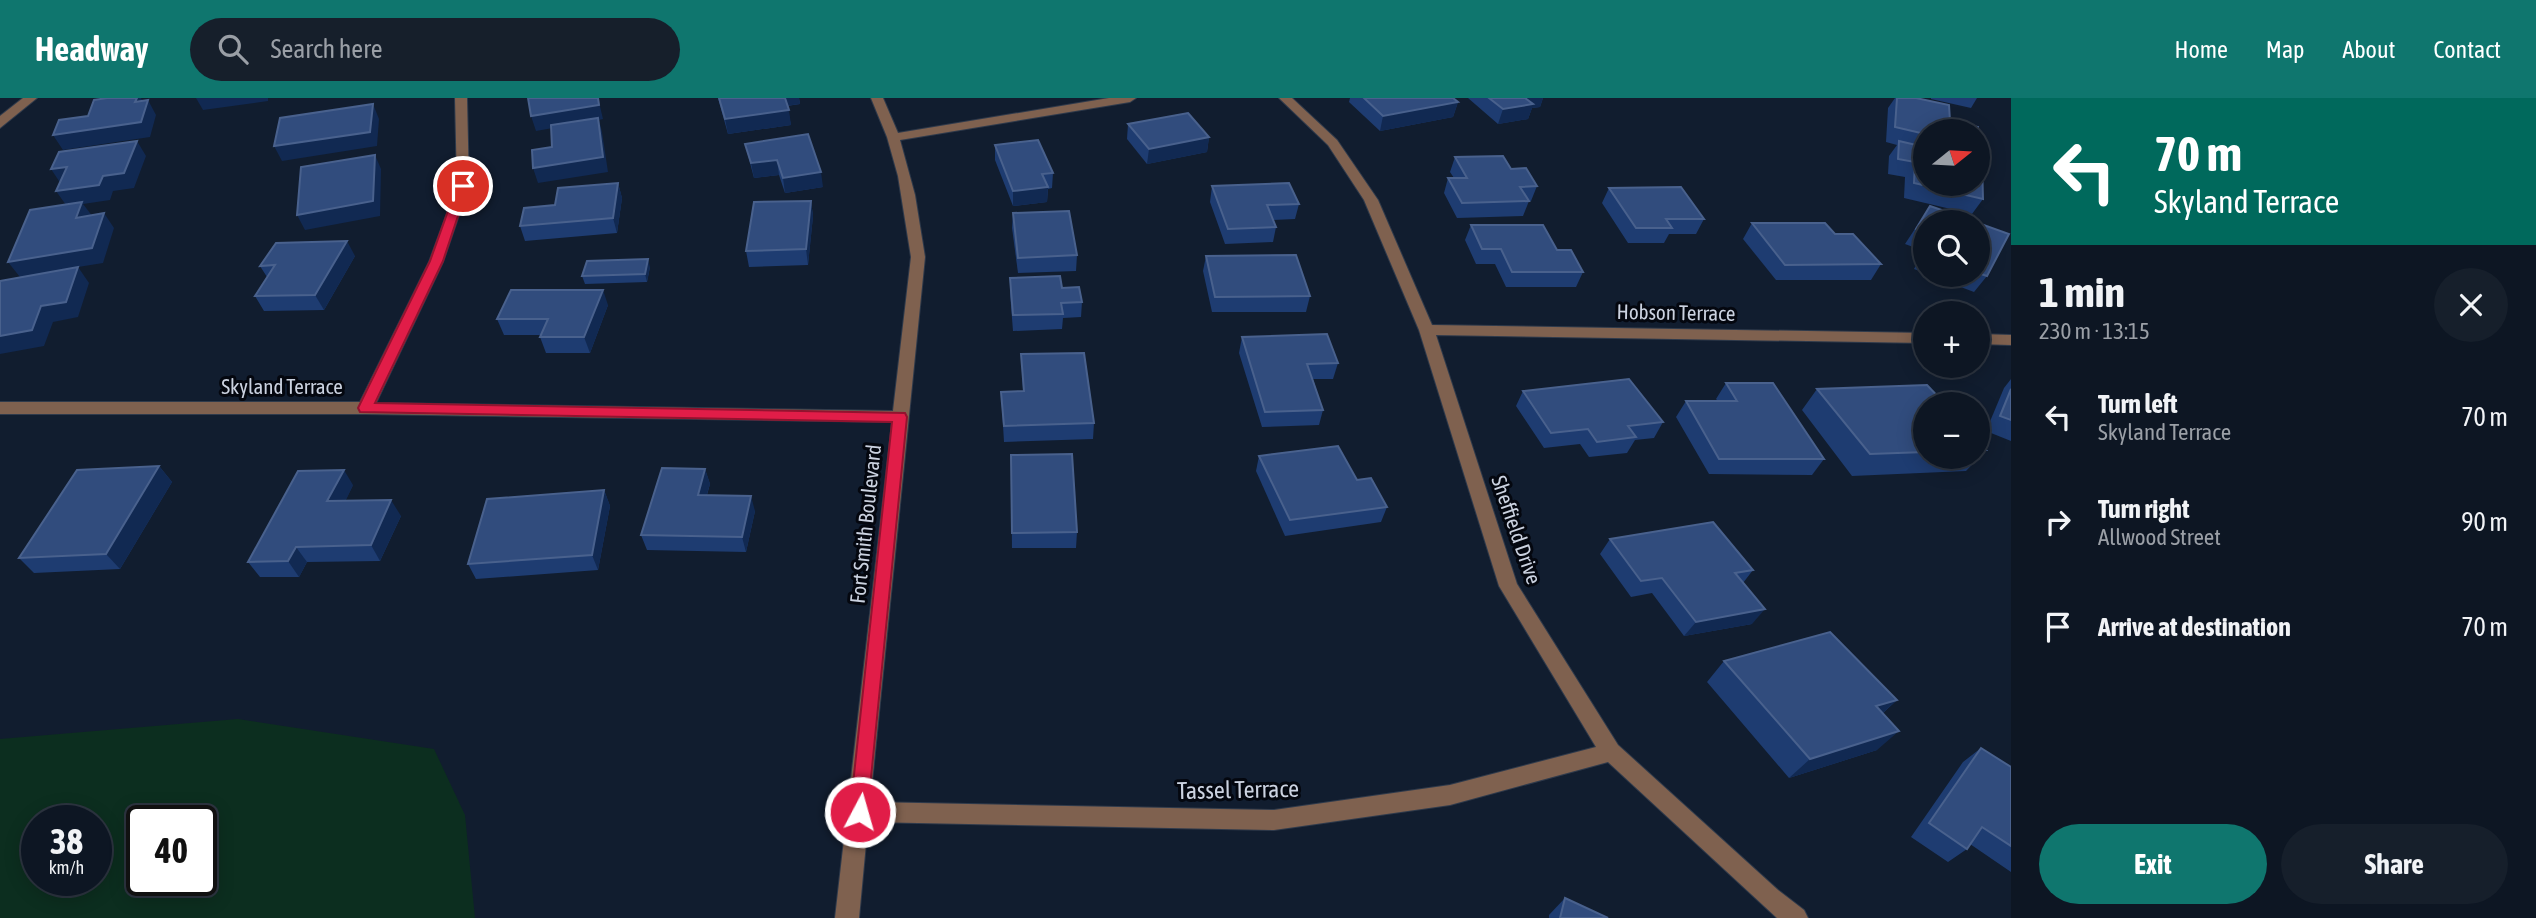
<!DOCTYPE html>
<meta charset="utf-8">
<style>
:root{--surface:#0d1623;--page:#161f2b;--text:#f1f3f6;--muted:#9a9fa6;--line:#2d3541;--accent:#0f766e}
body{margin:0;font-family:"Asap Condensed",sans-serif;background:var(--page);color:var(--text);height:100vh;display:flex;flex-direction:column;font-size:26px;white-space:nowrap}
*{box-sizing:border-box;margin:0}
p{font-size:23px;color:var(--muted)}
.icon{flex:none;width:38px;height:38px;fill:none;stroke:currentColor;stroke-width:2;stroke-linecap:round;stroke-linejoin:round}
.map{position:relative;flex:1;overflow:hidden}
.panel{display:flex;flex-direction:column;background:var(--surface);width:525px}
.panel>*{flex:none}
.hud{background:#00695c;color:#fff;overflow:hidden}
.needle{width:46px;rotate:72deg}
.tools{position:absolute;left:1913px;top:21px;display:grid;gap:14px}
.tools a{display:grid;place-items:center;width:77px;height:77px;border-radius:50%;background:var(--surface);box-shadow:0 4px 18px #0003,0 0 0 2px var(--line);font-size:35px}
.speed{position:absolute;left:21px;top:707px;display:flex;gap:14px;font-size:35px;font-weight:700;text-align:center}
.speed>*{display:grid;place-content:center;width:91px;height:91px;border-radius:50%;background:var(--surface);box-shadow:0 4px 18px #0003,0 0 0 2px var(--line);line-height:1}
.speed small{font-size:18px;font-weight:400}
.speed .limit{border:4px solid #111;border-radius:10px;background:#fff;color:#111}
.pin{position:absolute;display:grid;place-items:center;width:60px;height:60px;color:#fff;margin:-30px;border:4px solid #fff;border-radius:50%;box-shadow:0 2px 7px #0007}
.me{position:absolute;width:77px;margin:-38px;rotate:6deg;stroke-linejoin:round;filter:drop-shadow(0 0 5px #0008)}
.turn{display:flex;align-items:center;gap:24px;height:147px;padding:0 28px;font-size:32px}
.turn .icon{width:91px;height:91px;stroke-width:2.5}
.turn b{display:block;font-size:49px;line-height:60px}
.round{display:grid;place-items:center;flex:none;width:74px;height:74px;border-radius:37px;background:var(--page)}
.head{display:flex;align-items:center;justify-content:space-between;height:119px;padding:0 28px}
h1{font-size:42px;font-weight:700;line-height:52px}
.action{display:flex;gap:14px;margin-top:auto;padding:14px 28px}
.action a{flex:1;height:80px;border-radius:42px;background:var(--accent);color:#fff;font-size:28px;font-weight:700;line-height:80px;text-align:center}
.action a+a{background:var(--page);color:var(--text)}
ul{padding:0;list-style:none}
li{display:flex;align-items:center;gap:21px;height:105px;padding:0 28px}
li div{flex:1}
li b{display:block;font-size:26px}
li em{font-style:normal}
header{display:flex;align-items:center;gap:42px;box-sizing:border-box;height:98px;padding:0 35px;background:var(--accent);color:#fff}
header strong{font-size:33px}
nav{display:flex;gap:38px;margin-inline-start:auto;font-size:24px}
.search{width:490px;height:63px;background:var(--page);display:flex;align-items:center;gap:18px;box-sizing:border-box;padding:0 24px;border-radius:38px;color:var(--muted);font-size:26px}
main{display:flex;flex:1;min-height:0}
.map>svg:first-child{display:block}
.green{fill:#0c2e1f;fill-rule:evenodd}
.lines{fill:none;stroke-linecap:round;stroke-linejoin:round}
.minor-casing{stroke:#2f3a4b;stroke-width:2}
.minor{fill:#7f614f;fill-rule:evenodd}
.wall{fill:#1e3c71}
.shaded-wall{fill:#112952}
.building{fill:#314c7d;stroke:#49618d;stroke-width:2}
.route{fill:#e11d48;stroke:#92132f;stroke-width:2}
.labels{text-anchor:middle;stroke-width:6;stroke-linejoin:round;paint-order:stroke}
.street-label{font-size:21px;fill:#cbd2e0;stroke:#04070f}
.near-street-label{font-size:24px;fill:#cbd2e0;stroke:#04070f}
</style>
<header>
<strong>Headway</strong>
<div class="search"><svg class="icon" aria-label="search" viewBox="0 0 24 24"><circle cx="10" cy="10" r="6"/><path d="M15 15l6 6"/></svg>Search here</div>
<nav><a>Home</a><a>Map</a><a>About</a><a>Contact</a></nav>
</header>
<main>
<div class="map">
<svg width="2011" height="820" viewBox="0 0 2011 820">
<rect width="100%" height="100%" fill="#111d2f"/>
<path class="green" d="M238,621L434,651L465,717L475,820H0V641ZM37,723H96V782H37ZM142,723H201V782H142Z"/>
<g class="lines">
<defs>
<g id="minor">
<polygon points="23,0 37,0 0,30 0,18"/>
<polygon points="455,0 467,0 469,88 443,164 376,305 893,313 911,159 898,78 887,39 871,0 883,0 898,35 1109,0 1136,0 1130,4 900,42 915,97 925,159 870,704 1274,712 1450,687 1596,649 1499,488 1419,232 1364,102 1328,47 1279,0 1292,0 1337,42 1378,102 1432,227 1925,235 1925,245 1436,237 1517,486 1618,647 1778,792 1804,812 1808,820 1777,820 1608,664 1450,707 1274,732 868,724 859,820 835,820 892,324 365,316 0,316 0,304 360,304 429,164 457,88"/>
<polygon points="1978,236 2011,237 2011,247 1978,246"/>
</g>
</defs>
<use href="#minor" class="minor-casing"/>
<use href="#minor" class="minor"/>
</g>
<g class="wall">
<polygon points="718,0 799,0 800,6 787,8 791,27 728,36"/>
<polygon points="1350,0 1453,0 1458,4 1453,19 1380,33 1349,4"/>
<polygon points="1468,0 1543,0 1540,9 1532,10 1528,21 1498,26"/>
<polygon points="1895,0 1916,0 1949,7 1950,23 1978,29 1978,49 1978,33 1925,33 1925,86 1978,86 1978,61 1982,62 1983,101 1972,116 1904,100 1905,79 1888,76 1889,58 1897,47 1886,44 1888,10"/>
<polygon points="1931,0 1977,0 1971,10 1931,1"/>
<polygon points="1128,26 1209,39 1207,54 1147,66 1127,41"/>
<polygon points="745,46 823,89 785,95 779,77 754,80"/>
<polygon points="995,47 1053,75 1052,90 1048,91 1047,104 1013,108 995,62"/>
<polygon points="1455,59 1511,71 1537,88 1531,103 1529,103 1523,118 1457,120 1444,95 1448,80 1454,80 1450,74"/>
<polygon points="618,85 622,100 617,135 525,143 520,128 555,107"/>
<polygon points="1212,88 1299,106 1295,121 1273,122 1276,129 1273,144 1225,146 1210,104"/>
<polygon points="1609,90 1704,121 1696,136 1669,136 1664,145 1628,145 1602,105"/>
<polygon points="811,103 813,118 808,167 749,169 746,153"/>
<polygon points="1930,108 1925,124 1925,175 1914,171 1924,153 1905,146"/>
<polygon points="1013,115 1077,157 1076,173 1018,175 1012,130"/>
<polygon points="1752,125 1835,136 1881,166 1871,182 1776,182 1743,141"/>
<polygon points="1978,125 1987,178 1974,194 1929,177 1978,177"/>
<polygon points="1471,127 1557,152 1583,174 1576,189 1506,189 1495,166 1476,166 1465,142"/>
<polygon points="355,158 324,212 264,213 255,198 267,179 260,168"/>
<polygon points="1206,158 1310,198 1306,214 1212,214 1203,173"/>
<polygon points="650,169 647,184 585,186 582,178"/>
<polygon points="1010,180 1062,190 1082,204 1081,219 1063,220 1062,231 1013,233 1010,195"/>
<polygon points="608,207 590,255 546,255 540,239 541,237 504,237 497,221"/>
<polygon points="1242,239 1338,265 1333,281 1313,281 1323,312 1319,327 1262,329 1239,255"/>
<polygon points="1021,256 1094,325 1093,341 1004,344 1001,294 1023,293"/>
<polygon points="2011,281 2011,343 1986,333 2004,290"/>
<polygon points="1726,285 1824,361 1812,377 1709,376 1676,319 1686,303 1718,303 1716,301"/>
<polygon points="1817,291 1925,306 1925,359 1978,359 1978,343 1986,352 1966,373 1852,378 1802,312"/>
<polygon points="1523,293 1663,324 1654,340 1635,342 1627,355 1589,359 1580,346 1544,350 1516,308"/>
<polygon points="1011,357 1077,434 1076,450 1012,450"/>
<polygon points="1259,358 1357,382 1387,409 1381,424 1285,438 1256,373"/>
<polygon points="159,368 172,384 120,471 34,475 19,460"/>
<polygon points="705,371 710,386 707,397 755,413 746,454 647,452 641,437"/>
<polygon points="353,387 345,403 401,418 380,463 307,464 299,479 260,479 248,464"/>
<polygon points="604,392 610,408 598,472 476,481 468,466"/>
<polygon points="1610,441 1753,472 1743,485 1752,526 1684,538 1652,495 1631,499 1600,456"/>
<polygon points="1724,563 1897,602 1883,615 1877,652 1789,680 1707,584"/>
<polygon points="1981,650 2011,669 2011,774 1970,746 1967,751 1948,764 1911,739 1963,664"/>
<polygon points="1565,800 1608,820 1549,820 1549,817"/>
</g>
<g class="shaded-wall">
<polygon points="137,0 141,0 146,8 148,2 156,17 150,39 63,52 53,37 135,4"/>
<polygon points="196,0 268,0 268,3 203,12"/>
<polygon points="598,0 603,21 599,22 602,34 608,74 538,85 533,70 598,22 536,33 531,18"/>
<polygon points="783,0 799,0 800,6 785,8"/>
<polygon points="1523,0 1543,0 1540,9 1532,10 1528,21 1498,26 1503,11"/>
<polygon points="1458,4 1453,19 1380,33 1383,18"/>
<polygon points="373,6 379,21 377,48 282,63 274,48"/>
<polygon points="789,12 791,27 728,36 725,21"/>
<polygon points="1209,39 1207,54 1147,66 1149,51"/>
<polygon points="137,43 146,58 134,90 113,93 110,102 83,106 93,119 86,135 56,93"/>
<polygon points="375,57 381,71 380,118 305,132 297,117"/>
<polygon points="777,62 779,77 754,80 751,65"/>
<polygon points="67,69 61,86 51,71"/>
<polygon points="821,74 823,89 785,95 783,80"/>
<polygon points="618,85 622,100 617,135 613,120"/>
<polygon points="1048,89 1047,104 1013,108 1013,93"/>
<polygon points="811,103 813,118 808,167 806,151"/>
<polygon points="104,115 114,130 103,165 78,169 89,185 78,219 53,224 44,248 0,256 0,238 20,179 8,164"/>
<polygon points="347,143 355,158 324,212 315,197"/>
<polygon points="648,161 650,169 647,184 645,176"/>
<polygon points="603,192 608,207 590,255 584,239"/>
<polygon points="159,368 172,384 120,471 106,456"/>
<polygon points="705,371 710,386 702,412 698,397"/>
<polygon points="344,372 353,387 338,419 327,403"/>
<polygon points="604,392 610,408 598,472 592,457"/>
<polygon points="751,398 755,413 746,454 742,439"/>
<polygon points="391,402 401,418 380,463 371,447"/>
<polygon points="296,449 307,464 299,479 288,463"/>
<polygon points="1765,511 1752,526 1684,538 1696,524"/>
<polygon points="1897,602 1875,622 1876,608"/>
<polygon points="1899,633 1877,652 1789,680 1810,661"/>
</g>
<g class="building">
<polygon points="107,0 137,0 135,4 148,2 141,24 53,37 59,22 88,18 94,2"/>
<polygon points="528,0 598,0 599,7 531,18"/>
<polygon points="719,0 785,0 789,12 725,21"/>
<polygon points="1364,0 1453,0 1458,4 1383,18"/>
<polygon points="1489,0 1525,0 1533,6 1503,11"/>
<polygon points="1897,0 1916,0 1949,7 1950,23 1978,29 1978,48 1978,33 1925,33 1925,36 1895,29"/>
<polygon points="373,6 370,34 274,48 280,20"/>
<polygon points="1188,15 1209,39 1149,51 1128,26"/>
<polygon points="598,20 603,59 533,70 532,52 552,49 551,27"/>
<polygon points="808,36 821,74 783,80 777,62 751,65 745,46"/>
<polygon points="1038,42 1053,75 1042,76 1048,89 1013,93 995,47"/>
<polygon points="137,43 124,75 103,78 99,87 56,93 67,69 51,71 59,54"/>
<polygon points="1899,43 1925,49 1925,86 1978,86 1978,61 1982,62 1983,101 1914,85 1915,64 1898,61"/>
<polygon points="375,57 373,103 297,117 301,69"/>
<polygon points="1503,58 1511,71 1526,70 1537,88 1520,89 1529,103 1462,105 1448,80 1467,80 1455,59"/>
<polygon points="618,85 613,120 520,128 524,110 555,107 558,90"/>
<polygon points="1289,85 1299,106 1267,107 1276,129 1228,131 1212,88"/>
<polygon points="1681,89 1704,121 1666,121 1672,130 1636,130 1609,90"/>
<polygon points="811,103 806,151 746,153 754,104"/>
<polygon points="82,104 76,120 104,115 92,150 8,164 30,112"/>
<polygon points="1930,108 1976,124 1925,124 1925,134 1916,131"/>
<polygon points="1069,113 1077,157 1018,160 1013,115"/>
<polygon points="1752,125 1825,125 1835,136 1853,136 1881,166 1785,167"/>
<polygon points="1978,125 2009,136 1987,178 1978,175"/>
<polygon points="1471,127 1543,127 1557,152 1571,152 1583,174 1512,174 1501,151 1482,151"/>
<polygon points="347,143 315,197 255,198 275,167 260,168 276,145"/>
<polygon points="1296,157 1310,198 1215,199 1206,158"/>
<polygon points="648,161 645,176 582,178 587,163"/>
<polygon points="78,169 66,204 41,208 32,232 0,238 0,183"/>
<polygon points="1060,178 1062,190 1079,189 1082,204 1061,205 1063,216 1013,217 1010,180"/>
<polygon points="511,192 603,192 584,239 540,239 548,221 497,221"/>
<polygon points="1327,236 1338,265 1307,266 1323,312 1265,314 1242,239"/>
<polygon points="1084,255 1094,325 1004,328 1001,294 1024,293 1021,256"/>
<polygon points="1629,281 1663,324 1628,328 1636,339 1597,344 1588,331 1551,335 1523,293"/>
<polygon points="1726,285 1773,285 1824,361 1719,361 1686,303 1737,303"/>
<polygon points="1927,287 1945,306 1925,306 1925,354 1870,356 1817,291"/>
<polygon points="2011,291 2011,322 2000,318"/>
<polygon points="1978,343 1986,352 1978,352"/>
<polygon points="1338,348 1357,382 1371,380 1387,409 1290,422 1259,358"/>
<polygon points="1072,356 1077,434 1012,435 1011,357"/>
<polygon points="159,368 106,456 19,460 77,372"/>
<polygon points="662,370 705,371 698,397 751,398 742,439 641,437"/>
<polygon points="344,372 327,403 391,402 371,447 296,449 288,463 248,464 298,373"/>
<polygon points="604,392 592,457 468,466 487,401"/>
<polygon points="1713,424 1753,472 1735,475 1765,511 1696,524 1662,480 1641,483 1610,441"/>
<polygon points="1830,534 1897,602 1876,608 1899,633 1810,661 1724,563"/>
<polygon points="1981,650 2011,669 2011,748 1982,729 1967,751 1929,725"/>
<polygon points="1565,800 1608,820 1560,820"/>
</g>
<polygon class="route" points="463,84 468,88 443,163 375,305 905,315 907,319 867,720 860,723 853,720 850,714 892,324 360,314 358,310 430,163 457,88"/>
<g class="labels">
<g class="street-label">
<text transform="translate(1676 215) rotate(1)" y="7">Hobson Terrace</text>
<text x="282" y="296">Skyland Terrace</text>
<text transform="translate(866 426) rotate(-84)" y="7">Fort Smith Boulevard</text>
<text transform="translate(1516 432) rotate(71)" y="7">Sheffield Drive</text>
</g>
<g class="near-street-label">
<text transform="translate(1238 692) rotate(-1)" y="8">Tassel Terrace</text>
</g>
</g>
</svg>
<div class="tools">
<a><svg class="needle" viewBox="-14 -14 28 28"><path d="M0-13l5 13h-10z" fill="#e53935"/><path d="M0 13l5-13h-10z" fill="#9a9fa6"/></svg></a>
<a><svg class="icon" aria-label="search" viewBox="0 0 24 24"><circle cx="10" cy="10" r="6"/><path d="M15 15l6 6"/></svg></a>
<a>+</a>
<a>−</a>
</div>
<div class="speed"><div>38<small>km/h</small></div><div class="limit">40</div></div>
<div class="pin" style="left:463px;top:88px;background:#d93025"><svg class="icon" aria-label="arrive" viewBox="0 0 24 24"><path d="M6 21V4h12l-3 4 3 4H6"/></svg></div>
<svg class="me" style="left:860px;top:714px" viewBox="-20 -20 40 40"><circle r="17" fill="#e11d48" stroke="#fff" stroke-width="3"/><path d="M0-11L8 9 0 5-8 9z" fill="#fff"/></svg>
</div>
<section class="panel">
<div class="hud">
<div class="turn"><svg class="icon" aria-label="left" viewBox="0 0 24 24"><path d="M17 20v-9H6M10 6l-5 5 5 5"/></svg><div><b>70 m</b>Skyland Terrace</div></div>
</div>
<div class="head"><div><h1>1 min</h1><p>230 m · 13:15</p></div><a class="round"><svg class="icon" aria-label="close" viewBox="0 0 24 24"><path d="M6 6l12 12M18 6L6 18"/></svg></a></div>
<ul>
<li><svg class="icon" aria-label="left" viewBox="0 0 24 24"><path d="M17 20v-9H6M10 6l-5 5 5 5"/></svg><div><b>Turn left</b><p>Skyland Terrace</p></div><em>70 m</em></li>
<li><svg class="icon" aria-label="right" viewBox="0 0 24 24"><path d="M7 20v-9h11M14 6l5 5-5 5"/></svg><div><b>Turn right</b><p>Allwood Street</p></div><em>90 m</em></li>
<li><svg class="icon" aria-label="arrive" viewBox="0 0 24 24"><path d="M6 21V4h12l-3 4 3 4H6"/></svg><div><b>Arrive at destination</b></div><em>70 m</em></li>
</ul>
<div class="action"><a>Exit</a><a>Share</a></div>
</section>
</main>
